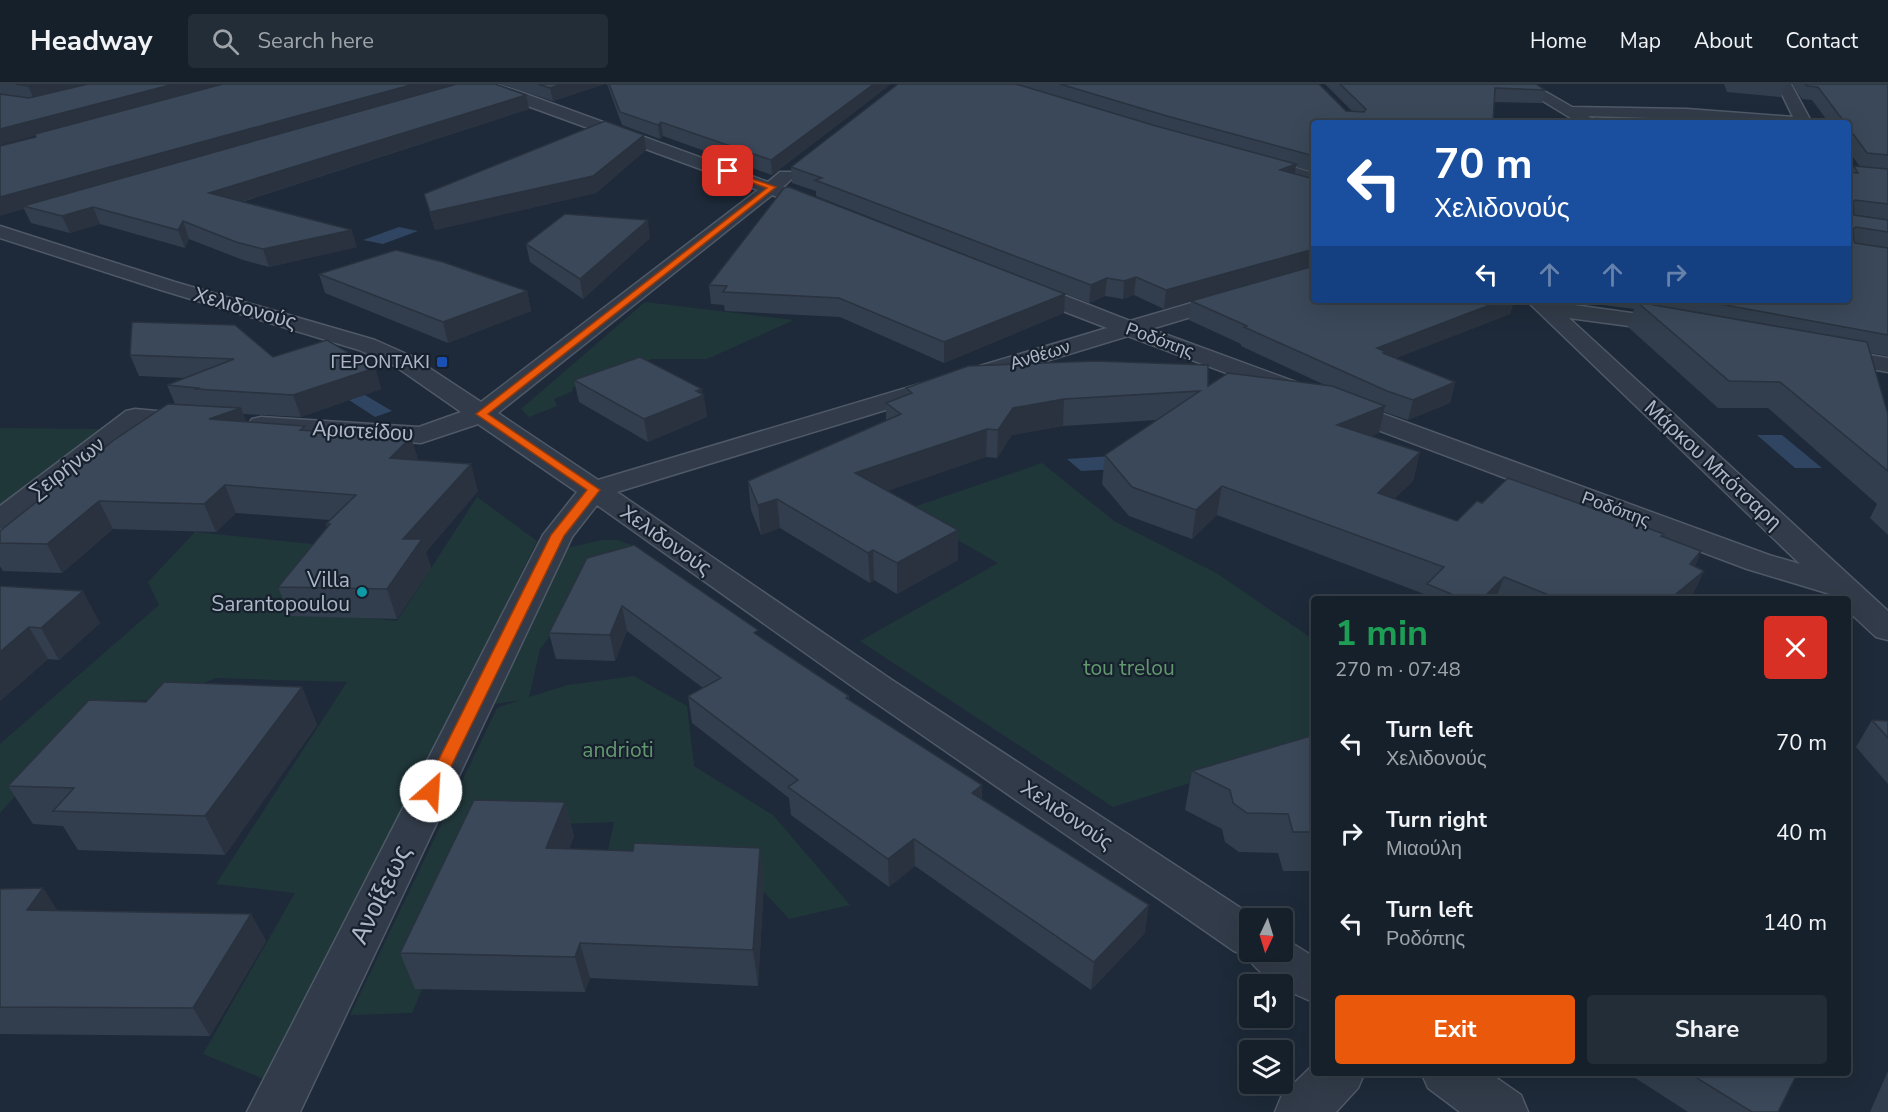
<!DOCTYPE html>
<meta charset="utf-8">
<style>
:root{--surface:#16202b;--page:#232d37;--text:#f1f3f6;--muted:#9ea3a9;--line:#353e47;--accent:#ea580c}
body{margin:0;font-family:"Nunito Sans",sans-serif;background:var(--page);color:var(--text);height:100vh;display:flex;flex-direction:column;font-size:22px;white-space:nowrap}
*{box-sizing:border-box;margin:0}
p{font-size:20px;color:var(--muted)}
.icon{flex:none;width:33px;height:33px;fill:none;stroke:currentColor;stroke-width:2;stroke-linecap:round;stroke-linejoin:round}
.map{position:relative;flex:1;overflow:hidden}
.drawer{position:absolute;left:1311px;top:512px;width:540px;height:480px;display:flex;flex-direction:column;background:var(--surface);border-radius:6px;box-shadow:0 6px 24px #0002,0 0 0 2px var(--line)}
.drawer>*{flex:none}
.hud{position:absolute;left:1311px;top:36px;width:540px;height:183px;border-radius:6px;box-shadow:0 6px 24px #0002,0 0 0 2px var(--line);background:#1a4fa0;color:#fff;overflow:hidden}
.needle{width:39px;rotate:184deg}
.fabs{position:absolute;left:1239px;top:824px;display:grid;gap:12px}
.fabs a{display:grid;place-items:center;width:54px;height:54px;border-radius:6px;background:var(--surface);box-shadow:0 6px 24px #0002,0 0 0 2px var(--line);font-size:30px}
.pin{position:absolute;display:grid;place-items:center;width:51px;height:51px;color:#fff;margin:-26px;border-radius:12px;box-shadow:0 3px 9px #0006}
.me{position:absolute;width:66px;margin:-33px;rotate:26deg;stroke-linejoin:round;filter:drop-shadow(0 0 4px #0008)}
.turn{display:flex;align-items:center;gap:21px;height:126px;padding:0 24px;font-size:27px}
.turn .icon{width:78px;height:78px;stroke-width:2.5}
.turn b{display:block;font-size:42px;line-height:51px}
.lanes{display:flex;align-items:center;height:57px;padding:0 24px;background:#0003;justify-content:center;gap:30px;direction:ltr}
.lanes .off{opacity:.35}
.round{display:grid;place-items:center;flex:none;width:63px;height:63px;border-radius:6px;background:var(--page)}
.summary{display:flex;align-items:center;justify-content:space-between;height:102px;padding:0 24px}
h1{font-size:36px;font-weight:700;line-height:45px;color:#1e9e55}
.cta{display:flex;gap:12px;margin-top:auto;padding:12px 24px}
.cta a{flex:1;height:69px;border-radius:6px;background:var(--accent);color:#fff;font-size:24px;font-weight:700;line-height:69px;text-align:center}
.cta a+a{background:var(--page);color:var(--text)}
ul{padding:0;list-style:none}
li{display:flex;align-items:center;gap:18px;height:90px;padding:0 24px}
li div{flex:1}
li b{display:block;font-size:22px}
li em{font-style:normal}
header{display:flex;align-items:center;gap:36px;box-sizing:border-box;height:84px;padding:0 30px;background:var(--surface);border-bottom:2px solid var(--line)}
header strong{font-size:28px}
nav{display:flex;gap:33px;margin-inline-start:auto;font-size:21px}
.search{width:420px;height:54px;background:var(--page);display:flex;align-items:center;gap:15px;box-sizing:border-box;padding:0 21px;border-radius:6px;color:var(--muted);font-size:22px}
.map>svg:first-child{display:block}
.green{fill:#20373a}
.water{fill:#2f4561}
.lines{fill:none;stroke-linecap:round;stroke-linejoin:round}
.minor-casing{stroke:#4f5967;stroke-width:3}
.minor{fill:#323b49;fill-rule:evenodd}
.wall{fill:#323e4d}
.shaded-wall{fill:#29323e}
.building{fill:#3a4859;stroke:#29323e;stroke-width:1.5}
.route{fill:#ea580c;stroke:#983908;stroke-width:1.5}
.transit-dot{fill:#1a4fb4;stroke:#17212d;stroke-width:2}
.culture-dot{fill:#0f9aa8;stroke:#17212d;stroke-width:2}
.labels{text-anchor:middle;stroke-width:4.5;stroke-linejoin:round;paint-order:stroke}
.far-street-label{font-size:18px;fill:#acb6c6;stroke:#17212d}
.far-poi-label{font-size:18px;fill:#acb6c6;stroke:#17212d;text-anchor:end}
.street-label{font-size:21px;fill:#acb6c6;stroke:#17212d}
.poi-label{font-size:21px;fill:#acb6c6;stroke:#17212d;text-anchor:end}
.park-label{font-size:21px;fill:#62986e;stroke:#17212d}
.near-street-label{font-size:26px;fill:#acb6c6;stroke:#17212d}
</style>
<header>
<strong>Headway</strong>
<div class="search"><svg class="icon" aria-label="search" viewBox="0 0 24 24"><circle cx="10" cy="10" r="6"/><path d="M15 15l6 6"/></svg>Search here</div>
<nav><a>Home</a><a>Map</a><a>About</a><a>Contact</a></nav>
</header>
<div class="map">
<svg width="1888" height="1028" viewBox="0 0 1888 1028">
<rect width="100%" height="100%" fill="#1e2a39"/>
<g class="green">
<polygon points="645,218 794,236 707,275 652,275 572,304 573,307 554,315 557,322 529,333 521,325"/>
<polygon points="0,344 102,345 0,421"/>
<polygon points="1042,379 1114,437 1218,490 1314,556 1314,660 1113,723 860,557 998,479 905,426"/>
<polygon points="477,413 537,457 271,998 203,970 295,809 216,800 347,598 216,594 161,616 102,617 0,729 0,660 159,521 148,498 195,448 341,463 340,498 283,526 397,537"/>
<polygon points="601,456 618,456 637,463 569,527 540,565 529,613 568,601 634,592 687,622 694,682 773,731 850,821 789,835 752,795 602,795 614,738 490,743 412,929 350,931 497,624 520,616 489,621 567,464"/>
</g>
<g class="water">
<polygon points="399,143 418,147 383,160 363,156"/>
<polygon points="365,311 392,327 375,333 349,316"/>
<polygon points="1757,351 1782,351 1822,384 1795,384"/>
<polygon points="1112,372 1119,385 1081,387 1067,375"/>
</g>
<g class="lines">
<defs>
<g id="minor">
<path d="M481,0H494L515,6L768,98L780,88H792L795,92L783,103L830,120L833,124L830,128L824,129L772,111L498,329L598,396L1107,244L1014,208L1011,203L1014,198L1022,197L1030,198L1130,237L1314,183V196L1151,245L1769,471L1800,480L1526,216H1550L1552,218L1682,236L1685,241L1682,246L1674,248L1569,234L1888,527V556L1876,553L1848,527V514H1835L1830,510L1747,485L1128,252L617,408L892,596L1256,834H1250V867H1282V853L1314,873V918C1294,911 1257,891 1247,872L1234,867L866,612L597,421L572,453L300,1028H247L543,451L577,408L478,340L421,359L252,347L248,341L252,335L261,333L419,343L461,328L395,282L359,266L161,206L0,154V142L175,198L375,256L411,272L481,318L758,106L481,5Z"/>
<polygon points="1515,0 1532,0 1572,23 1687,25 1793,33 1777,0 1791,0 1812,39 1588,32 1593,35 1595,39 1579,39"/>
<polygon points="1251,71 1314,89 1314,99 1245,79 1243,76 1245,73"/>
<polygon points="1828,264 1888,274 1888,288 1820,276 1816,271 1820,266"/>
<polygon points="135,325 201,331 205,337 201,343 192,345 141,341 11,442 0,445 0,422 126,327"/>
<polygon points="1314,980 1314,988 1365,988 1358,1004 1336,1028 1275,1028 1282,1011"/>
<polygon points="1421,988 1488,988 1521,1011 1528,1028 1460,1028 1428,1004"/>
</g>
</defs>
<use href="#minor" class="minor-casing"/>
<use href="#minor" class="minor"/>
</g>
<g class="wall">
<polygon points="0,0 495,0 526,11 529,25 242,118 357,163 269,183 243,176 189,155 185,164 100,140 70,149 31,139 24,125 0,131 0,62 36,53 36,51 0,61"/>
<polygon points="500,0 604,0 553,17"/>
<polygon points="607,0 891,0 772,91 663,52 660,55 622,41"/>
<polygon points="898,0 1016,0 1071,17 1017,0 1319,0 1346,27 1352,27 1325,0 1536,0 1545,6 1542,19 1494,18 1493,39 1314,39 1314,88 1296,83 1295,90 1314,95 1314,216 1514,216 1510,230 1396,274 1455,298 1450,319 1408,336 1384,328 1379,349 1371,352 1420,368 1413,397 1394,415 1457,437 1477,417 1482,419 1508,394 1664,450 1662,453 1701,467 1695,482 1704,487 1691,514 1423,514 1424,510 1217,431 1192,455 1129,432 1102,400 1105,371 1157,336 1063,342 1012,351 997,374 986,373 887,407 958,446 958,476 897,510 874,496 870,499 780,444 761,451 751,426 748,397 886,337 886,319 906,311 906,304 968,282 1095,277 1208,281 1208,302 1228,289 1327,302 1241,262 1241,260 1189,236 1191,217 1313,182 1164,225 1134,211 1123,215 1105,212 1089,219 816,112 816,107 792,99 791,83"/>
<polygon points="1724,0 1786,0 1781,13 1727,8"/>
<polygon points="1792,0 1888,0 1888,272 1870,269 1888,330 1888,451 1870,434 1877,420 1768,324 1718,324 1628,243 1634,225 1603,221 1598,216 1848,216 1852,88 1854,82 1860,83 1848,66 1848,39 1829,39 1812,16 1802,15"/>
<polygon points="646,66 596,109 435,146 424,110"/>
<polygon points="650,154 583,215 530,178 526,160"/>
<polygon points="319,190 527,207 531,227 448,259 325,209"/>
<polygon points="709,201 1065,210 1064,229 944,279 840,233 725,227 724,221 711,220"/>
<polygon points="130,271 273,273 375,284 381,305 301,333 243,330 246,338 306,346 411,353 418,376 478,407 426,468 431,484 397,535 290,532 278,503 327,444 326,440 330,436 236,429 216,448 113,445 62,489 3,487 0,482 0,447 175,320 167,301 185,294 139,292"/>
<polygon points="574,296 703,311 707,333 648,358 579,318"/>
<polygon points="587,474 759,552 849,612 849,616 982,701 982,715 1145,849 1091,906 915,782 889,803 791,731 789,714 692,639 688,612 703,604 627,547 615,577 556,575 549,549"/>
<polygon points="0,502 100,539 59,576 48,575 0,617"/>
<polygon points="302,603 317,641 225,771 78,766 63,742 33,740 8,702 146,618"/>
<polygon points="1872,636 1888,637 1888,700 1856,663"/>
<polygon points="1314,651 1314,787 1283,787 1278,769 1239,768 1225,758 1222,745 1185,726 1192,687"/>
<polygon points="565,718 574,752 569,765 633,767 760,764 764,799 758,902 590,894 585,908 415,905 400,869"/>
<polygon points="43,804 57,826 251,830 266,857 210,952 0,950 0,805"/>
<polygon points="1888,987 1888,1028 1870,1028"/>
<polygon points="1626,988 1798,988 1778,1028 1688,1028"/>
</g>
<g class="shaded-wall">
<polygon points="36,0 93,0 34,15 28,2"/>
<polygon points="174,0 226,0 0,61 0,45"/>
<polygon points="414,0 462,0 23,122 24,125 0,132 0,113"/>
<polygon points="562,0 604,0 553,17 550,4"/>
<polygon points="874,0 891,0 772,91 771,76"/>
<polygon points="526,11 529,25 215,126 209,109"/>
<polygon points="661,38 663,52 660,55 658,41"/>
<polygon points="644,51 646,66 596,109 435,146 430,128"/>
<polygon points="1296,80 1294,96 1280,86"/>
<polygon points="93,123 100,140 70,149 62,132"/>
<polygon points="648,136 650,154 583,215 580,195"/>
<polygon points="183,137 189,155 185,164 178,146"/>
<polygon points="352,146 357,163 269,183 263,165"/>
<polygon points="1314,165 1314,182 1164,225 1166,206"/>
<polygon points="1136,193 1134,211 1123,215 1124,197"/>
<polygon points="1107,194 1105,212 1089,219 1091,201"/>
<polygon points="527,207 531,227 448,259 443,238"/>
<polygon points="1065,210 1064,229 944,279 944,258"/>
<polygon points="1503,216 1514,216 1510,230 1384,279 1377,264"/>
<polygon points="375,284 381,305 301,333 293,311"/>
<polygon points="1455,298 1450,319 1408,336 1413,316"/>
<polygon points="702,305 703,312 704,311 707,333 648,358 644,335 696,307"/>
<polygon points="1064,315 1063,342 1012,351 997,374 998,346 1013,324"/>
<polygon points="1385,322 1379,349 1332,369 1337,341"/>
<polygon points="241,324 251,350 209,335"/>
<polygon points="987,345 986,373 856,418 855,389"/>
<polygon points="411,353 419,380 390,374"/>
<polygon points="1420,368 1413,397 1370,438 1378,409"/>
<polygon points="471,380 478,407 426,468 431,484 397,535 387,505 403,455"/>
<polygon points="225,401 236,429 216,448 204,420"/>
<polygon points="1222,402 1217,431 1192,455 1196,426"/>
<polygon points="777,415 780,444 761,451 758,421"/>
<polygon points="99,417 113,445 62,489 47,460"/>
<polygon points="958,446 958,476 897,510 897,479"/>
<polygon points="873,466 874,496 870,499 868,469"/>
<polygon points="1701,467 1688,498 1704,487 1691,514 1671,514 1690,480"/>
<polygon points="1504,493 1496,514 1483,514"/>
<polygon points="83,507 100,539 59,576 41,544"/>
<polygon points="622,522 627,547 615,577 610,551"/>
<polygon points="29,543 48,575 0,617 0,568"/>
<polygon points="302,603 317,641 225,771 205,732"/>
<polygon points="982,701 981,728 972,709"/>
<polygon points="565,718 574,752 556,799 546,764"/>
<polygon points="914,755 915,782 889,803 888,775"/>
<polygon points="760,764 764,799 758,902 753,866"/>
<polygon points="43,804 61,832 27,826"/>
<polygon points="1149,821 1145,849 1091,906 1094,878"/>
<polygon points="251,830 266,857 210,952 193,924"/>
<polygon points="580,859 590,894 585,908 575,873"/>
</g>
<g class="building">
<polygon points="16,0 36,0 28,2"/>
<polygon points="88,0 174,0 0,45 0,10 29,14"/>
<polygon points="223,0 414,0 0,113 0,62 36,53 35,50"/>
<polygon points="457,0 495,0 526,11 209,109 352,146 263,165 236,158 183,137 178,146 93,123 62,132 23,122"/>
<polygon points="538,0 562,0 550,4"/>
<polygon points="609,0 874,0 771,76 661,38 658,41 620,28"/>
<polygon points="898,0 1016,0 1156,42 1296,80 1280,86 1314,95 1314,165 1166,206 1136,193 1124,197 1107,194 1091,201 815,96 822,94 791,83"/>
<polygon points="1060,0 1319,0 1346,27 1364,28 1366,25 1340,0 1536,0 1545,6 1495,4 1493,39 1314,39 1314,72 1167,32"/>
<polygon points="1805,0 1888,0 1888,71 1867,69 1848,43 1848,39 1845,39 1818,3 1807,2"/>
<polygon points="605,37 644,51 593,92 430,128 424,110"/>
<polygon points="1854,82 1888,85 1888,120 1855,116 1853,118 1854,131 1888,136 1888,148 1856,143 1853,145 1854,157 1855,159 1888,164 1888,251 1698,216 1848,216 1848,88 1858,89"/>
<polygon points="789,103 1065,210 944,258 839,214 723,208 727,202 709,201 784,104"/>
<polygon points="565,130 648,136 580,195 526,160"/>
<polygon points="396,166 443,178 527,207 443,238 319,190"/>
<polygon points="1314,182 1314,216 1503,216 1377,264 1386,268 1383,269 1455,298 1413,316 1387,307 1244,243 1247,242 1191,217"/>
<polygon points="1637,218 1867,258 1888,330 1888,387 1780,298 1729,297"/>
<polygon points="132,238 235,241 273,273 327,256 375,284 293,311 196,305 198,304 167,301 234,275 130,271"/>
<polygon points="640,273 702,305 696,307 704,311 644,335 574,296"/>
<polygon points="1095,277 1208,281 1208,302 1228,289 1332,302 1385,322 1337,341 1420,368 1378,409 1457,437 1477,417 1482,419 1508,394 1664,450 1661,452 1701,467 1690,480 1704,487 1671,514 1609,514 1602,512 1599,514 1556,514 1504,493 1483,514 1461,514 1427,500 1444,483 1222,402 1196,426 1132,403 1105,371 1200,307 1064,315 1013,324 998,346 987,345 855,389 958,446 897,479 873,466 868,469 777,415 758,421 748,397 901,330 886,319 912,309 906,304 968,282"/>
<polygon points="168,320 241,324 209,335 305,342 300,346 411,353 390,374 471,380 403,455 422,455 387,505 278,503 330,440 326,440 356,411 225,401 204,420 99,417 47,460 0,459 0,447 114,356"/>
<polygon points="634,461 758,546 754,549 849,612 846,614 982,701 972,709 1149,821 1094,878 914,755 888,775 788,703 798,696 688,612 721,594 622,522 610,551 549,549 587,474"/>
<polygon points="0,502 83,507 41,544 29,543 0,568"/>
<polygon points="164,598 302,603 205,732 53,727 74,704 8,702 89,616 146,618"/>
<polygon points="1872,636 1888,637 1888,654"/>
<polygon points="1314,651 1314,748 1293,748 1288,730 1247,729 1233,719 1230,706 1192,687"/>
<polygon points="474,716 565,718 546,764 633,767 634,759 760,764 753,866 580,859 575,873 400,869"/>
<polygon points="43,804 27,826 251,830 193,924 0,923 0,805"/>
<polygon points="1687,988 1798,988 1778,1028 1752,1028"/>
</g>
<polygon class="route" points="726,86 776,103 488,330 600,406 564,452 439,707 437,711 425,711 423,707 551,451 587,406 476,330 767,104 726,89"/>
<rect class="transit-dot" x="436" y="272" width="12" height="12" rx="3"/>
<circle class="culture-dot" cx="362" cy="508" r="6"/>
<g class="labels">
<g class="far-street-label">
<text transform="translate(1160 256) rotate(20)" y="6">Ροδόπης</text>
<text transform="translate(1040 271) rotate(-17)" y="6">Ανθέων</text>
<text transform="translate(1616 425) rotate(20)" y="6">Ροδόπης</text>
</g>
<g class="far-poi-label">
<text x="430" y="284">ΓΕΡΟΝΤΑΚΙ</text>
</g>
<g class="street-label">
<text transform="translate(245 224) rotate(16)" y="7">Χελιδονούς</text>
<text transform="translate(363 347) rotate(3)" y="7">Αριστείδου</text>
<text transform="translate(1713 381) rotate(43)" y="7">Μάρκου Μπότσαρη</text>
<text transform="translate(67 384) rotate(-37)" y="7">Σειρήνων</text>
<text transform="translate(666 456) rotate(35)" y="7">Χελιδονούς</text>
<text transform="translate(1067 731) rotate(34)" y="7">Χελιδονούς</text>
</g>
<g class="poi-label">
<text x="350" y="503">Villa<tspan x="350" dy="24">Sarantopoulou</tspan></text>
</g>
<g class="park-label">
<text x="1129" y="591">tou trelou</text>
<text x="618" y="673">andrioti</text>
</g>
<g class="near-street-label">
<text transform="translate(380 810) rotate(-64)" y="9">Ανοίξεως</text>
</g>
</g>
</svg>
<div class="fabs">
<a><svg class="needle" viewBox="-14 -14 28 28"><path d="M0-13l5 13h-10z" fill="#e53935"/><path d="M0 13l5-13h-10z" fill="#9ea3a9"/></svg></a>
<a><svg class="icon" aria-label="sound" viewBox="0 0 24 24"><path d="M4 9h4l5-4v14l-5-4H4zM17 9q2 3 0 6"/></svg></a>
<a><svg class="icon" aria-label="layers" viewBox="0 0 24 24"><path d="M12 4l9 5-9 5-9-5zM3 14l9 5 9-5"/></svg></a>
</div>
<div class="pin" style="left:728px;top:87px;background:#d93025"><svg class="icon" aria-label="arrive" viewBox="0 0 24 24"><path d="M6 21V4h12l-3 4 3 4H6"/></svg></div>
<svg class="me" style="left:431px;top:707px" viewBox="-20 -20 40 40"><circle r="19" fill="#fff"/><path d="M0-13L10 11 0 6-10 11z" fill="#ea580c"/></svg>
<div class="hud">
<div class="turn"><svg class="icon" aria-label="left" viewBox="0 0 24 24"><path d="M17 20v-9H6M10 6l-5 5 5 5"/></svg><div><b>70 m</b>Χελιδονούς</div></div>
<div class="lanes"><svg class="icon" aria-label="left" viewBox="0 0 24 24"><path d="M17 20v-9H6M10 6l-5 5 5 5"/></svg><svg class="icon off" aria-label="ahead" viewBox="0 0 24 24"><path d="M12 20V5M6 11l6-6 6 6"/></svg><svg class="icon off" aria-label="ahead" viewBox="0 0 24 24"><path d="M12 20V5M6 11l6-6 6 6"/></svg><svg class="icon off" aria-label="right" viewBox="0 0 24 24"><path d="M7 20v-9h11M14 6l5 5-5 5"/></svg></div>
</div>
<section class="drawer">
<div class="summary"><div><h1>1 min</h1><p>270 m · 07:48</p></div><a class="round" style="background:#d93025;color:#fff"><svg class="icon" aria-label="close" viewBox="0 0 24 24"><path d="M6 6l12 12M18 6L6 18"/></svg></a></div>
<ul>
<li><svg class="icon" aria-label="left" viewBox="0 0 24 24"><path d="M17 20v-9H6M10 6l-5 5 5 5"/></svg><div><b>Turn left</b><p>Χελιδονούς</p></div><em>70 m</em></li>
<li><svg class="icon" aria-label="right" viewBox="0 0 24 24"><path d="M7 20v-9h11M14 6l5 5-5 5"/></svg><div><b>Turn right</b><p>Μιαούλη</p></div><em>40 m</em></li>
<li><svg class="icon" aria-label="left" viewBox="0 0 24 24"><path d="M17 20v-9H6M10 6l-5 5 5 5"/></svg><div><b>Turn left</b><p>Ροδόπης</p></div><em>140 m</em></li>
</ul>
<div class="cta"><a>Exit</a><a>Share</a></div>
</section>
</div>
